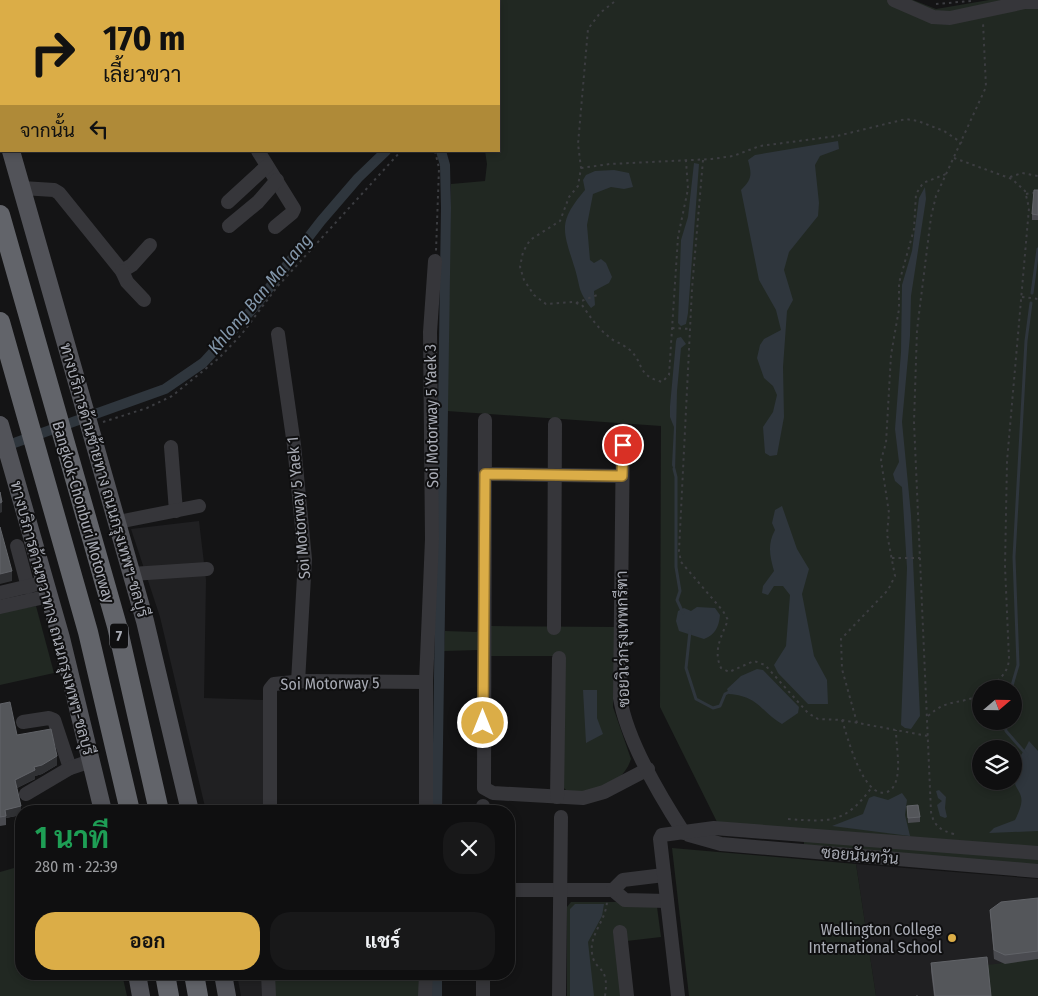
<!DOCTYPE html>
<html lang="th">
<meta charset="utf-8">
<style>
:root{--surface:#0f0f10;--page:#181819;--text:#f1f3f6;--muted:#9b9c9f;--line:#2f2f30;--accent:#dbad47}
body{margin:0;font-family:"Fira Sans Condensed",Sarabun,sans-serif;background:var(--page);color:var(--text);height:100vh;display:flex;flex-direction:column;font-size:19px;white-space:nowrap}
*{box-sizing:border-box;margin:0}
p{font-size:16px;color:var(--muted)}
.icon{flex:none;width:28px;height:28px;fill:none;stroke:currentColor;stroke-width:2;stroke-linecap:round;stroke-linejoin:round}
.map{position:relative;flex:1;overflow:hidden}
.sheet{position:absolute;left:15px;top:805px;width:500px;height:175px;display:flex;flex-direction:column;background:var(--surface);border-radius:20px;box-shadow:0 2px 8px #0003,0 0 0 1px var(--line)}
.sheet>*{flex:none}
.hud{position:absolute;left:0px;top:0px;width:500px;height:152px;box-shadow:0 2px 8px #0003,0 0 0 1px var(--line);background:#dbad47;color:#111;overflow:hidden}
.needle{width:32px;rotate:70deg}
.tools{position:absolute;left:972px;top:680px;display:grid;gap:10px}
.tools a{display:grid;place-items:center;width:50px;height:50px;border-radius:50%;background:var(--surface);box-shadow:0 2px 8px #0003,0 0 0 1px var(--line);font-size:25px}
.pin{position:absolute;display:grid;place-items:center;width:42px;height:42px;color:#fff;margin:-21px;border:2px solid #fff;border-radius:50%;box-shadow:0 1px 5px #0007}
.me{position:absolute;width:55px;margin:-28px;rotate:0deg;stroke-linejoin:round;filter:drop-shadow(0 0 4px #0008)}
.turn{display:flex;align-items:center;gap:18px;height:105px;padding:0 20px;font-size:22px}
.turn .icon{width:65px;height:65px;stroke-width:2.5}
.turn b{display:block;font-size:35px;line-height:42px}
.then{display:flex;align-items:center;height:48px;padding:0 20px;background:#0003;gap:10px;font-size:19px}
.round{display:grid;place-items:center;flex:none;width:52px;height:52px;border-radius:20px;background:var(--page)}
.head{display:flex;align-items:center;justify-content:space-between;height:85px;padding:0 20px}
h1{font-size:30px;font-weight:700;line-height:38px;color:#1e9e55}
.cta{display:flex;gap:10px;margin-top:auto;padding:10px 20px}
.cta a{flex:1;height:58px;border-radius:20px;background:var(--accent);color:#111;font-size:20px;font-weight:700;line-height:58px;text-align:center}
.cta a+a{background:var(--page);color:var(--text)}
.map>svg:first-child{display:block}
.built{fill:#202022}
.green{fill:#212822;fill-rule:evenodd}
.water{fill:#2f363d}
.lines{fill:none;stroke-linecap:round;stroke-linejoin:round}
.stream{stroke:#2f363d;stroke-width:3}
.canal{stroke:#2f363d;stroke-width:10}
.path{stroke:#3c3d41;stroke-width:2;stroke-dasharray:2.5 4;stroke-linecap:butt}
.minor{stroke:#36363a;stroke-width:14}
.major{stroke:#525359;stroke-width:18}
.highway{stroke:#62646a;stroke-width:20}
.wall{fill:#4a4b50}
.shaded-wall{fill:#303134}
.building{fill:#54565a;stroke:#616368}
.route-casing{stroke:#8e702e;stroke-width:12}
.route{stroke:#dbad47;stroke-width:9}
.poi-dot{fill:#dbad47;stroke:#0f0f10;stroke-width:2}
.labels{text-anchor:middle;stroke-width:4;stroke-linejoin:round;paint-order:stroke}
.shield{fill:#0f0f10;stroke:#7a7c83;stroke-width:1}
.shield-label{font-size:15px;font-weight:bold;fill:#a8abb4}
.street-label{font-size:16px;fill:#a8abb4;stroke:#0f0f10}
.poi-label{font-size:16px;fill:#a8abb4;stroke:#0f0f10;text-anchor:end}
.water-label{font-size:18px;font-style:italic;fill:#8397ab;stroke:#0f0f10}
</style>
<div class="map">
<svg width="1038" height="996" viewBox="0 0 1038 996">
<rect width="100%" height="100%" fill="#141415"/>
<g class="built">
<polygon points="199,521 206,580 204,698 265,700 266,811 206,811 160,617 131,529"/>
<polygon points="856,864 1038,879 1038,996 876,996"/>
<polygon points="237,974 264,974 264,996 241,996"/>
</g>
<g class="green">
<path d="M470,0H913L936,9L989,0H1038V849L718,824L660,707L661,426L447,411L451,184L485,181L487,164L485,151H499V1ZM981,689H1014V721H981ZM981,749H1014V781H981Z"/>
<polygon points="36,606 54,673 0,685 0,612"/>
<path d="M490,626L616,627L613,707L631,759C622,787 595,788 570,794L562,786L565,656H489L478,650L444,651L445,631L476,632Z"/>
<polygon points="804,839 1038,859 1038,867 804,847"/>
<polygon points="672,848 856,864 876,996 689,996"/>
<polygon points="21,866 21,974 122,974 127,996 0,996 0,872"/>
<polygon points="571,902 616,902 657,907 661,937 618,942 624,996 567,996 567,907"/>
<polygon points="1038,959 1038,996 990,996 987,965"/>
<rect x="274" y="974" width="145" height="22"/>
</g>
<g class="water">
<path d="M838,141L839,149L820,156L815,165L819,203L818,216L789,252L784,270L793,300L787,311L783,367L784,417L777,455L770,456L765,453L763,427L773,412L777,395L773,386L764,378L757,358L760,345L764,339L781,330L776,310L759,280L741,190C752,179 752,175 748,160L755,155Z"/>
<polygon points="694,163 699,164 688,313 686,324 681,326 678,323 681,240 688,217"/>
<path d="M614,170L629,173L633,187L624,189L611,187L593,194L587,225L590,260L594,263L601,259L606,263L612,277L609,283L594,291L595,305L591,308C577,289 581,289 575,269C563,230 557,223 585,190L583,180L586,175L595,171Z"/>
<polygon points="925,187 926,199 911,296 910,336 902,422 911,515 920,716 911,729 905,728 901,725 907,568 902,487 895,481 893,474 899,462 895,429 901,352 902,285 912,251 919,198"/>
<polygon points="681,337 686,344 681,348 677,391 675,473 672,465 674,427 670,417 670,406 676,341 677,338"/>
<path d="M782,506L797,549L809,569L802,594L814,656L827,680L828,704H808L778,673L774,665L786,646L790,595L783,586H774L768,595L762,593L763,586L774,571C770,556 767,545 775,530L772,523L775,510Z"/>
<path d="M697,607L715,608L720,615C719,627 715,635 704,639L679,631L676,621L678,611L684,608L691,611Z"/>
<path d="M757,669L763,670L799,707L798,713L782,724C761,712 759,696 729,694L727,689L741,676Z"/>
<polygon points="583,690 597,690 597,718 603,734 586,743"/>
<path d="M1029,741L1038,751V831L989,833L994,828L1015,820C1031,789 1012,795 1014,773C1014,764 1025,750 1029,741Z"/>
<polygon points="939,790 946,797 945,808 947,817 945,818 940,816 937,805 942,801 938,798 936,791"/>
<polygon points="902,793 907,800 905,815 910,836 832,826 863,814 869,798 874,796 888,800"/>
<polygon points="575,904 604,904 602,916 588,942 594,996 570,996 570,909"/>
</g>
<g class="lines">
<g class="stream">
<polyline points="1032,293 1038,249"/>
<polyline points="674,469 676,477 676,567 680,591 677,600 683,613"/>
<polyline points="690,631 686,668 696,699 713,708 720,706 725,694 731,691"/>
<polyline points="1011,689 1018,665 1014,557 1026,341 1031,303"/>
<polyline points="1004,721 1006,731 1027,755"/>
</g>
<g class="canal">
<polyline points="423,0 424,1"/>
<polyline points="3,447 165,389 203,363 256,305 321,221 358,178 386,151"/>
<polyline points="437,811 446,208 445,165 441,151"/>
<polyline points="437,974 437,996"/>
</g>
<g class="path">
<polyline points="431,0 431,1"/>
<path d="M614,2L600,13L588,29L578,144L581,168L578,186L569,197L560,221L530,240L523,252L520,267L524,280L534,295L546,304L573,302L582,305C591,318 599,330 613,340C619,343 625,346 630,350C645,364 636,375 662,382L669,375L678,237L688,189L686,161"/>
<polyline points="936,4 971,1"/>
<polyline points="435,151 439,168 436,251"/>
<path d="M954,158L1012,179L1025,191L1029,208L1007,461L1005,566L1009,659C1008,674 998,680 988,689"/>
<path d="M703,160L692,289L679,551L681,562L723,611L728,620C721,637 713,651 721,668L729,672L754,661L765,665L808,713L818,719L842,720L928,736"/>
<polyline points="581,168 610,164 712,159 733,156 760,146 837,136 906,119 918,121 944,131 962,143"/>
<polyline points="1010,177 1022,173 1038,176"/>
<polyline points="1026,194 1038,192"/>
<polyline points="1022,297 1038,299"/>
<polyline points="576,303 600,294"/>
<polyline points="672,328 690,329"/>
<polyline points="103,422 147,408 172,396 219,358 241,335 277,287 401,151"/>
<polyline points="892,558 920,558"/>
<path d="M928,716C949,697 959,706 981,694"/>
<path d="M842,720C847,735 863,800 887,792C893,790 896,783 897,777C900,763 896,745 896,730"/>
<polyline points="857,723 842,669 841,639 888,590 895,576 887,534 889,513 881,460 886,443 891,355 899,309 899,283 914,229 916,194 923,183 946,174"/>
<path d="M788,819C830,822 845,824 872,787"/>
<path d="M954,834C940,830 934,826 931,812L914,422L917,330L931,217L936,196L986,87L983,22"/>
<polyline points="917,995 917,996"/>
<path d="M605,996C610,964 594,972 592,953C589,934 607,920 607,900"/>
</g>
<g class="minor">
<polyline points="5,0 6,1"/>
<polyline points="142,0 143,1"/>
<polyline points="270,0 271,1"/>
<polyline points="357,0 358,1"/>
<polyline points="894,0 933,17 950,18 1025,2 1038,2"/>
<polyline points="76,1 78,0"/>
<polyline points="322,1 324,0"/>
<polyline points="258,151 294,209 292,213 275,227"/>
<polyline points="22,188 54,190 59,193 122,271 132,265 150,245"/>
<polyline points="228,202 267,166"/>
<polyline points="229,226 258,202 277,180"/>
<polyline points="122,271 127,282 144,300"/>
<polyline points="278,334 294,445 305,559 298,682"/>
<polyline points="485,420 484,788 493,793 583,798 604,792 648,769"/>
<path d="M623,430L620,698C627,741 660,796 684,833"/>
<polyline points="171,447 176,511"/>
<polyline points="485,474 622,476"/>
<polyline points="118,522 199,506"/>
<polyline points="17,546 28,587"/>
<polyline points="132,574 207,569"/>
<polyline points="0,593 46,582"/>
<polyline points="0,607 49,596"/>
<polyline points="554,628 555,424"/>
<polyline points="23,722 49,718 54,720 70,768"/>
<polyline points="26,794 70,768 91,761"/>
<polyline points="557,797 559,658"/>
<polyline points="483,806 483,811"/>
<polyline points="270,811 270,689 274,684 304,681 426,682"/>
<polyline points="426,811 426,682 432,539 430,332 435,261"/>
<polyline points="689,835 721,844 1038,871"/>
<polyline points="509,890 613,890 625,900 667,901"/>
<polyline points="613,890 623,880 664,875"/>
<polyline points="620,932 627,996"/>
<polyline points="268,974 269,996"/>
<polyline points="483,974 483,996"/>
<polyline points="425,996 426,974"/>
<polyline points="559,996 561,817"/>
<polyline points="678,996 660,839 662,835 714,828 1038,853"/>
</g>
<g class="major">
<polyline points="0,112 1,116"/>
<polyline points="11,151 145,621 190,811"/>
<polyline points="0,425 61,638 103,811"/>
<polyline points="137,974 141,996"/>
<polyline points="223,974 227,996"/>
</g>
<g class="highway">
<polyline points="0,215 117,626 159,811"/>
<polyline points="0,322 88,632 130,811"/>
<polyline points="165,974 169,996"/>
<polyline points="194,974 198,996"/>
</g>
</g>
<g class="wall">
<polygon points="1038,190 1038,220 1032,220 1032,214"/>
<polygon points="0,704 17,735 57,765 42,774 35,776 35,779 17,788 21,815 6,818 6,825 0,826"/>
<polygon points="907,806 920,817 920,822 908,823"/>
<polygon points="1038,898 1038,959 1005,964 994,959 990,910"/>
<polygon points="931,963 991,996 934,996 931,971"/>
</g>
<g class="shaded-wall">
<polygon points="2,502 2,512 0,513 0,503"/>
<polygon points="12,571 12,581 0,584 0,574"/>
<polygon points="57,756 57,765 42,774 35,776 35,779 15,789 15,780 34,767"/>
<polygon points="21,806 21,815 6,818 5,810"/>
</g>
<g class="building">
<polygon points="1034,190 1038,190 1038,215 1032,214"/>
<polygon points="0,492 2,502 0,503"/>
<polygon points="0,527 12,571 0,574"/>
<polygon points="10,702 17,735 51,729 57,756 42,765 34,767 35,770 15,780 21,806 5,810 6,816 0,817 0,704"/>
<polygon points="918,805 920,817 908,818 907,806"/>
<polygon points="1038,898 1038,951 1005,955 994,950 990,910 1001,902"/>
<polygon points="987,957 991,996 935,996 931,963"/>
</g>
<g class="lines">
<defs>
<polyline id="route" points="483,723 485,474 622,476 623,445"/>
</defs>
<use href="#route" class="route-casing"/>
<use href="#route" class="route"/>
</g>
<circle class="poi-dot" cx="952" cy="938" r="5"/>
<g class="labels">
<rect class="shield" x="110" y="623.5" width="18" height="25" rx="4"/>
<g class="shield-label">
<text x="119" y="641">7</text>
</g>
<g class="street-label">
<text transform="translate(431 416) rotate(-91)" y="6">Soi Motorway 5 Yaek 3</text>
<text transform="translate(105 480) rotate(74)" y="6">ทางบริการด้านซ้ายทาง ถนนกรุงเทพฯ-ชลบุรี</text>
<text transform="translate(298 508) rotate(-95)" y="6">Soi Motorway 5 Yaek 1</text>
<text transform="translate(84 512) rotate(74)" y="6">Bangkok-Chonburi Motorway</text>
<text transform="translate(53 618) rotate(75)" y="6">ทางบริการด้านขวาทาง ถนนกรุงเทพฯ-ชลบุรี</text>
<text transform="translate(622 639) rotate(-91)" y="6">ซอยวิเว่กรุงเทพกรีฑา</text>
<text transform="translate(330 683) rotate(-1)" y="6">Soi Motorway 5</text>
<text transform="translate(860 855) rotate(5)" y="6">ซอยนันทวัน</text>
</g>
<g class="poi-label">
<text x="942" y="935">Wellington College<tspan x="942" dy="18">International School</tspan></text>
</g>
<g class="water-label">
<text transform="translate(260 294) rotate(-50)" y="6">Khlong Ban Ma Lang</text>
</g>
</g>
</svg>
<div class="tools">
<a><svg class="needle" viewBox="-14 -14 28 28"><path d="M0-13l5 13h-10z" fill="#e53935"/><path d="M0 13l5-13h-10z" fill="#9b9c9f"/></svg></a>
<a><svg class="icon" aria-label="layers" viewBox="0 0 24 24"><path d="M12 4l9 5-9 5-9-5zM3 14l9 5 9-5"/></svg></a>
</div>
<div class="pin" style="left:623px;top:445px;background:#d93025"><svg class="icon" aria-label="arrive" viewBox="0 0 24 24"><path d="M6 21V4h12l-3 4 3 4H6"/></svg></div>
<svg class="me" style="left:483px;top:723px" viewBox="-20 -20 40 40"><circle r="17" fill="#dbad47" stroke="#fff" stroke-width="3"/><path d="M0-11L8 9 0 5-8 9z" fill="#fff"/></svg>
<div class="hud">
<div class="turn"><svg class="icon" aria-label="right" viewBox="0 0 24 24"><path d="M7 20v-9h11M14 6l5 5-5 5"/></svg><div><b>170 m</b>เลี้ยวขวา</div></div>
<div class="then">จากนั้น<svg class="icon" aria-label="left" viewBox="0 0 24 24"><path d="M17 20v-9H6M10 6l-5 5 5 5"/></svg></div>
</div>
<section class="sheet">
<div class="head"><div><h1>1 นาที</h1><p>280 m · 22:39</p></div><a class="round"><svg class="icon" aria-label="close" viewBox="0 0 24 24"><path d="M6 6l12 12M18 6L6 18"/></svg></a></div>
<div class="cta"><a>ออก</a><a>แชร์</a></div>
</section>
</div>
